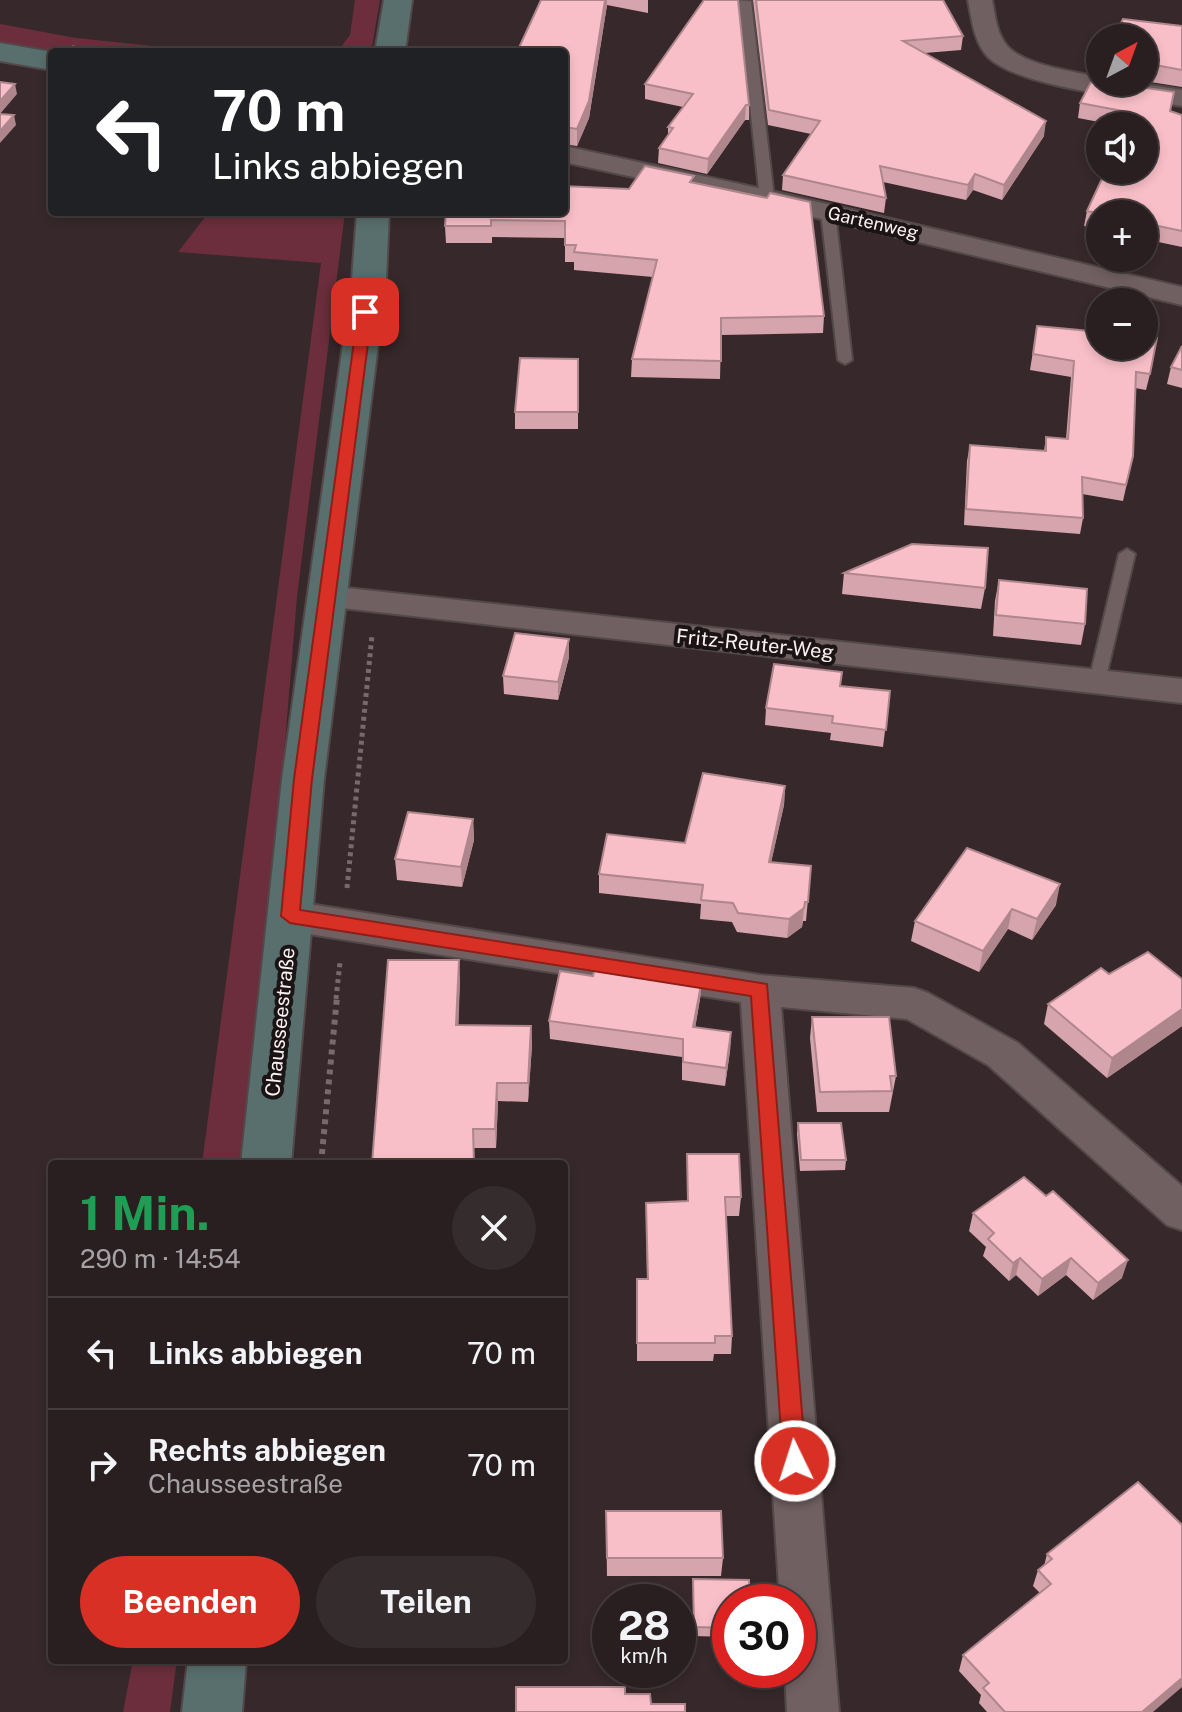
<!DOCTYPE html>
<html lang="de">
<meta charset="utf-8">
<style>
:root{--surface:#291f20;--page:#352c2d;--text:#f1f3f6;--muted:#a5a2a5;--line:#453d3e;--accent:#d93025}
body{margin:0;font-family:"Public Sans",sans-serif;background:var(--page);color:var(--text);height:100vh;display:flex;flex-direction:column;font-size:30px;white-space:nowrap}
*{box-sizing:border-box;margin:0}
p{font-size:26px;color:var(--muted)}
.icon{flex:none;width:44px;height:44px;fill:none;stroke:currentColor;stroke-width:2;stroke-linecap:round;stroke-linejoin:round}
.map{position:relative;flex:1;overflow:hidden}
.details{position:absolute;left:48px;top:1160px;width:520px;height:504px;display:flex;flex-direction:column;background:var(--surface);border-radius:8px;box-shadow:0 4px 12px #0003,0 0 0 2px var(--line)}
.details>*{flex:none}
.guide{position:absolute;left:48px;top:48px;width:520px;height:168px;border-radius:8px;box-shadow:0 4px 12px #0003,0 0 0 2px var(--line);background:#202124;color:#fff;overflow:hidden}
.needle{width:52px;rotate:41deg}
.tools{position:absolute;left:1086px;top:24px;display:grid;gap:16px}
.tools a{display:grid;place-items:center;width:72px;height:72px;border-radius:50%;background:var(--surface);box-shadow:0 4px 12px #0003,0 0 0 2px var(--line);font-size:40px}
.speed{position:absolute;left:592px;top:1584px;display:flex;gap:16px;font-size:40px;font-weight:700;text-align:center}
.speed>*{display:grid;place-content:center;width:104px;height:104px;border-radius:50%;background:var(--surface);box-shadow:0 4px 12px #0003,0 0 0 2px var(--line);line-height:1}
.speed small{font-size:20px;font-weight:400}
.speed .limit{border:12px solid #d22;background:#fff;color:#111}
.pin{position:absolute;display:grid;place-items:center;width:68px;height:68px;color:#fff;margin:-34px;border-radius:16px;box-shadow:0 4px 12px #0006}
.me{position:absolute;width:88px;margin:-44px;rotate:356deg;stroke-linejoin:round;filter:drop-shadow(0 0 6px #0008)}
.turn{display:flex;align-items:center;gap:28px;height:168px;padding:0 32px;font-size:36px}
.turn .icon{width:104px;height:104px;stroke-width:2.5}
.turn b{display:block;font-size:56px;line-height:68px}
.round{display:grid;place-items:center;flex:none;width:84px;height:84px;border-radius:42px;background:var(--page)}
.summary{display:flex;align-items:center;justify-content:space-between;height:136px;padding:0 32px}
h1{font-size:48px;font-weight:700;line-height:60px;color:#1e9e55}
.cta{display:flex;gap:16px;margin-top:auto;padding:16px 32px}
.cta a{flex:1;height:92px;border-radius:48px;background:var(--accent);color:#fff;font-size:32px;font-weight:700;line-height:92px;text-align:center}
.cta a+a{background:var(--page);color:var(--text)}
ul{padding:0;list-style:none}
li{display:flex;align-items:center;gap:24px;height:112px;padding:0 32px;border-top:2px solid var(--line)}
li div{flex:1}
li b{display:block;font-size:30px}
li em{font-style:normal}
.map>svg:first-child{display:block}
.green{fill:#6c2e3c}
.lines{fill:none;stroke-linecap:round;stroke-linejoin:round}
.lane-casing{stroke:#534849;stroke-width:4}
.street-casing{stroke:#534849;stroke-width:4}
.secondary-casing{stroke:#534849;stroke-width:4}
.path-far2{stroke:#776a6c;stroke-width:4;stroke-dasharray:3 3;stroke-linecap:butt}
.path-far1{stroke:#776a6c;stroke-width:5;stroke-dasharray:4 4;stroke-linecap:butt}
.path{stroke:#776a6c;stroke-width:6;stroke-dasharray:5 5;stroke-linecap:butt}
.lane{fill:#716062;fill-rule:evenodd}
.street{fill:#716062;fill-rule:evenodd}
.secondary{fill:#586f6e;fill-rule:evenodd}
.wall{fill:#d6a4ac}
.shaded-wall{fill:#ae868c}
.building{fill:#f9bfc8;stroke:#ae868c;stroke-width:2}
.route{fill:#d93025;stroke:#8d1f18;stroke-width:2}
.labels{text-anchor:middle;stroke-width:8;stroke-linejoin:round;paint-order:stroke}
.far-street-label{font-size:18px;fill:#fbf1f2;stroke:#1a1415}
.street-label{font-size:20px;fill:#fbf1f2;stroke:#1a1415}
</style>
<div class="map">
<svg width="1182" height="1712" viewBox="0 0 1182 1712">
<rect width="100%" height="100%" fill="#37292b"/>
<g class="green">
<polygon points="355,0 380,0 371,52 260,52 341,47 350,35"/>
<polygon points="0,24 76,38 210,52 52,52 0,44"/>
<polygon points="209,212 345,212 297,597 271,913 242,1164 202,1164 321,263 178,252"/>
<polygon points="133,1660 177,1660 170,1712 123,1712"/>
</g>
<g class="lines">
<defs>
<g id="lane">
<polygon points="732,0 751,1 774,198 767,202 760,198 739,4"/>
<polygon points="828,208 835,212 852,360 845,364 838,360 821,212"/>
<polygon points="1127,549 1135,554 1105,681 1097,687 1089,681 1119,554"/>
</g>
<g id="street">
<path d="M968,0H992C995,14 996,31 1005,43C1019,65 1075,72 1100,77V82H1131L1182,90V106C1136,98 1022,88 989,58C974,43 972,20 968,0Z"/>
<polygon points="564,146 767,190 1182,287 1182,305 767,206 564,162"/>
<polygon points="328,586 1182,679 1182,703 316,605 311,597 316,589"/>
<polygon points="290,901 760,975 914,988 928,993 1018,1043 1182,1186 1182,1230 1167,1225 988,1065 907,1019 781,1007 839,1712 787,1712 785,1670 798,1670 798,1602 780,1602 741,1002 290,931 276,926 271,916 276,906"/>
</g>
<g id="secondary">
<polygon points="384,0 412,0 405,52 375,52"/>
<polygon points="0,43 52,52 52,70 0,61"/>
<polygon points="357,212 389,212 386,280 324,779 291,1164 241,1164 282,779 352,280"/>
<polygon points="188,1660 246,1660 242,1712 182,1712"/>
</g>
</defs>
<use href="#lane" class="lane-casing"/>
<use href="#street" class="street-casing"/>
<use href="#secondary" class="secondary-casing"/>
<polyline class="path-far2" points="72,47 102,52"/>
<g class="path-far1">
<polyline points="347,888 372,635"/>
<polyline points="336,999 340,962"/>
</g>
<polyline class="path" points="321,1164 337,997"/>
<use href="#lane" class="lane"/>
<use href="#street" class="street"/>
<use href="#secondary" class="secondary"/>
</g>
<g class="wall">
<polygon points="541,0 648,0 648,13 607,5 589,118 577,146 564,144 564,52"/>
<polygon points="753,0 943,0 963,36 961,50 925,53 1044,136 1002,200 973,190 966,200 883,182 886,198 884,213 782,190 783,175 811,134 768,125"/>
<polygon points="1182,26 1182,87 1144,81 1144,38"/>
<polygon points="645,84 749,105 749,120 745,120 707,174 658,163 659,148 668,136 668,127 683,107 645,99"/>
<polygon points="1080,103 1170,111 1182,115 1182,247 1144,239 1144,214 1100,214 1100,229 1084,226 1087,211 1144,126 1120,126 1078,118"/>
<polygon points="694,183 824,316 823,333 721,335 720,379 631,377 632,359 653,277 574,270 574,262 565,262 565,238 492,237 492,243 446,243 445,226 629,189"/>
<polygon points="1037,326 1150,374 1146,390 1135,388 1133,456 1123,501 1082,494 1083,518 1080,534 964,525 967,461 970,445 1044,451 1046,437 1066,439 1071,377 1030,370"/>
<polygon points="1182,346 1182,388 1167,384 1171,367"/>
<polygon points="578,359 578,429 515,429 515,412"/>
<polygon points="844,573 985,588 981,609 842,594"/>
<polygon points="999,580 1085,624 1081,645 993,636 995,601"/>
<polygon points="569,639 569,657 558,700 504,694 503,676"/>
<polygon points="841,686 890,691 883,747 830,740 831,733 765,725 766,708"/>
<polygon points="785,786 784,805 771,862 811,866 806,921 803,921 802,927 787,938 737,932 732,922 700,919 701,904 599,893 599,874 685,843"/>
<polygon points="473,819 474,840 462,887 397,880 395,859"/>
<polygon points="967,848 1056,905 1032,940 1008,929 979,972 911,941 915,921"/>
<polygon points="593,976 702,980 700,999 695,1028 731,1032 730,1051 725,1086 682,1080 682,1057 550,1039 549,1021"/>
<polygon points="460,978 458,1025 531,1026 532,1045 528,1102 498,1101 496,1148 474,1148 474,1164 372,1164"/>
<polygon points="1182,979 1182,1026 1107,1078 1044,1024 1048,1004"/>
<polygon points="812,1017 896,1076 889,1112 817,1112 810,1038"/>
<polygon points="798,1123 846,1160 845,1170 800,1171 797,1134"/>
<polygon points="687,1154 741,1197 739,1216 726,1216 732,1336 731,1354 714,1354 713,1361 637,1361 637,1279 647,1279 646,1203 687,1201"/>
<polygon points="973,1213 1122,1278 1093,1300 1066,1275 1038,1296 1016,1275 1009,1281 983,1256 986,1247 969,1231"/>
<polygon points="1138,1482 1153,1712 987,1712 979,1703 981,1695 959,1671 963,1655 1040,1593 1033,1586 1038,1570 1044,1566 1047,1554"/>
<polygon points="606,1511 723,1558 721,1576 607,1576"/>
<polygon points="693,1579 730,1602 730,1637 693,1636"/>
</g>
<g class="shaded-wall">
<polygon points="605,0 607,0 607,5 589,118 577,146 577,129"/>
<polygon points="15,84 17,94 0,114 0,101"/>
<polygon points="746,105 745,120 707,174 708,159"/>
<polygon points="14,115 16,125 0,143 0,131"/>
<polygon points="1046,121 1044,136 1002,200 1004,185"/>
<polygon points="569,149 569,166 564,177 564,160"/>
<polygon points="975,174 973,190 966,200 968,185"/>
<polygon points="569,639 569,657 558,700 558,682"/>
<polygon points="785,786 784,805 767,881 769,862"/>
<polygon points="473,819 474,840 462,887 461,867"/>
<polygon points="1060,884 1056,905 1032,940 1037,919"/>
<polygon points="804,908 802,927 787,938 789,919"/>
<polygon points="1012,909 1008,929 979,972 983,951"/>
<polygon points="459,960 460,978 458,1043 456,1025"/>
<polygon points="702,980 700,999 692,1046 693,1027"/>
<polygon points="1182,1009 1182,1026 1107,1078 1112,1058"/>
<polygon points="531,1026 532,1045 528,1102 528,1083"/>
<polygon points="731,1032 730,1051 725,1086 726,1068"/>
<polygon points="497,1083 498,1101 496,1148 495,1129"/>
<polygon points="1020,1258 1016,1275 1009,1281 1013,1263"/>
<polygon points="1071,1258 1066,1275 1038,1296 1042,1279"/>
<polygon points="1128,1260 1122,1278 1093,1300 1098,1283"/>
<polygon points="1182,1678 1182,1687 1153,1712 1142,1712"/>
</g>
<g class="building">
<polygon points="541,0 605,0 589,101 577,129 564,127 564,52 517,52"/>
<polygon points="704,0 738,0 749,105 746,105 708,159 659,148 673,128 668,127 693,94 645,84"/>
<polygon points="756,0 943,0 963,36 903,41 1046,121 1004,185 975,174 968,185 880,166 886,198 783,175 820,121 769,110"/>
<polygon points="1123,19 1182,26 1182,70 1144,63 1144,38 1113,38"/>
<polygon points="1092,80 1174,92 1170,111 1182,115 1182,231 1144,223 1144,214 1102,214 1087,211 1106,170 1144,170 1144,126 1127,126 1133,113 1080,103"/>
<polygon points="0,82 15,84 0,101"/>
<polygon points="0,114 14,115 0,131"/>
<polygon points="564,148 569,149 564,160"/>
<polygon points="645,166 694,176 690,182 767,198 770,193 810,202 824,316 721,318 721,361 632,359 657,260 574,252 576,245 565,245 565,221 491,220 491,226 445,226 446,212 564,212 564,186 629,189"/>
<polygon points="1037,326 1100,332 1100,346 1144,346 1144,337 1157,338 1150,374 1136,372 1133,456 1126,485 1082,477 1083,518 966,509 970,445 1046,451 1046,437 1068,439 1074,361 1033,354"/>
<polygon points="1182,346 1182,370 1171,367"/>
<polygon points="520,358 578,359 578,412 515,412"/>
<polygon points="912,544 988,548 985,588 844,573"/>
<polygon points="999,580 1087,589 1085,624 996,615"/>
<polygon points="515,633 569,639 558,682 503,676"/>
<polygon points="774,664 842,672 840,686 890,691 886,730 832,723 833,716 766,708"/>
<polygon points="703,773 785,786 769,862 811,866 808,902 805,902 804,908 789,919 738,913 733,903 701,900 703,885 599,874 607,834 685,843"/>
<polygon points="408,812 473,819 461,867 395,859"/>
<polygon points="967,848 1060,884 1037,919 1012,909 983,951 915,921"/>
<polygon points="1148,952 1182,979 1182,1009 1112,1058 1048,1004 1101,968 1109,974"/>
<polygon points="388,960 459,960 456,1025 531,1026 528,1083 497,1083 495,1129 473,1129 474,1164 429,1163 429,1164 372,1164"/>
<polygon points="596,964 702,980 693,1027 731,1032 726,1068 683,1062 683,1039 549,1021 560,971 593,976"/>
<polygon points="812,1017 889,1017 896,1076 890,1076 892,1091 820,1092"/>
<polygon points="798,1123 841,1123 846,1160 801,1160"/>
<polygon points="687,1154 739,1154 741,1197 725,1197 732,1336 715,1336 715,1343 637,1343 637,1279 648,1279 646,1203 688,1201"/>
<polygon points="1024,1177 1046,1196 1053,1191 1128,1260 1098,1283 1071,1258 1042,1279 1020,1258 1013,1263 988,1239 994,1233 973,1213"/>
<polygon points="1138,1482 1182,1525 1182,1678 1142,1712 1005,1712 983,1688 989,1683 963,1655 1051,1584 1038,1570 1052,1559 1047,1554"/>
<polygon points="606,1511 721,1511 723,1558 607,1558"/>
<polygon points="693,1579 749,1580 750,1602 730,1602 730,1628 694,1627"/>
<polygon points="516,1687 625,1687 625,1694 650,1694 651,1704 685,1704 685,1712 516,1712"/>
</g>
<polygon class="route" points="365,307 372,312 312,779 300,910 767,984 806,1461 803,1468 795,1471 787,1468 783,1461 751,996 290,923 281,916 294,779 358,312"/>
<g class="labels">
<g class="far-street-label">
<text transform="translate(873 223) rotate(13)" y="6">Gartenweg</text>
</g>
<g class="street-label">
<text transform="translate(755 644) rotate(6)" y="7">Fritz-Reuter-Weg</text>
<text transform="translate(280 1022) rotate(-84)" y="7">Chausseestraße</text>
</g>
</g>
</svg>
<div class="tools">
<a><svg class="needle" viewBox="-14 -14 28 28"><path d="M0-13l5 13h-10z" fill="#e53935"/><path d="M0 13l5-13h-10z" fill="#a5a2a5"/></svg></a>
<a><svg class="icon" aria-label="sound" viewBox="0 0 24 24"><path d="M4 9h4l5-4v14l-5-4H4zM17 9q2 3 0 6"/></svg></a>
<a>+</a>
<a>−</a>
</div>
<div class="speed"><div>28<small>km/h</small></div><div class="limit">30</div></div>
<div class="pin" style="left:365px;top:312px;background:#d93025"><svg class="icon" aria-label="arrive" viewBox="0 0 24 24"><path d="M6 21V4h12l-3 4 3 4H6"/></svg></div>
<svg class="me" style="left:795px;top:1461px" viewBox="-20 -20 40 40"><circle r="17" fill="#d93025" stroke="#fff" stroke-width="3"/><path d="M0-11L8 9 0 5-8 9z" fill="#fff"/></svg>
<div class="guide">
<div class="turn"><svg class="icon" aria-label="left" viewBox="0 0 24 24"><path d="M17 20v-9H6M10 6l-5 5 5 5"/></svg><div><b>70 m</b>Links abbiegen</div></div>
</div>
<section class="details">
<div class="summary"><div><h1>1 Min.</h1><p>290 m · 14:54</p></div><a class="round"><svg class="icon" aria-label="close" viewBox="0 0 24 24"><path d="M6 6l12 12M18 6L6 18"/></svg></a></div>
<ul>
<li><svg class="icon" aria-label="left" viewBox="0 0 24 24"><path d="M17 20v-9H6M10 6l-5 5 5 5"/></svg><div><b>Links abbiegen</b></div><em>70 m</em></li>
<li><svg class="icon" aria-label="right" viewBox="0 0 24 24"><path d="M7 20v-9h11M14 6l5 5-5 5"/></svg><div><b>Rechts abbiegen</b><p>Chausseestraße</p></div><em>70 m</em></li>
</ul>
<div class="cta"><a>Beenden</a><a>Teilen</a></div>
</section>
</div>
